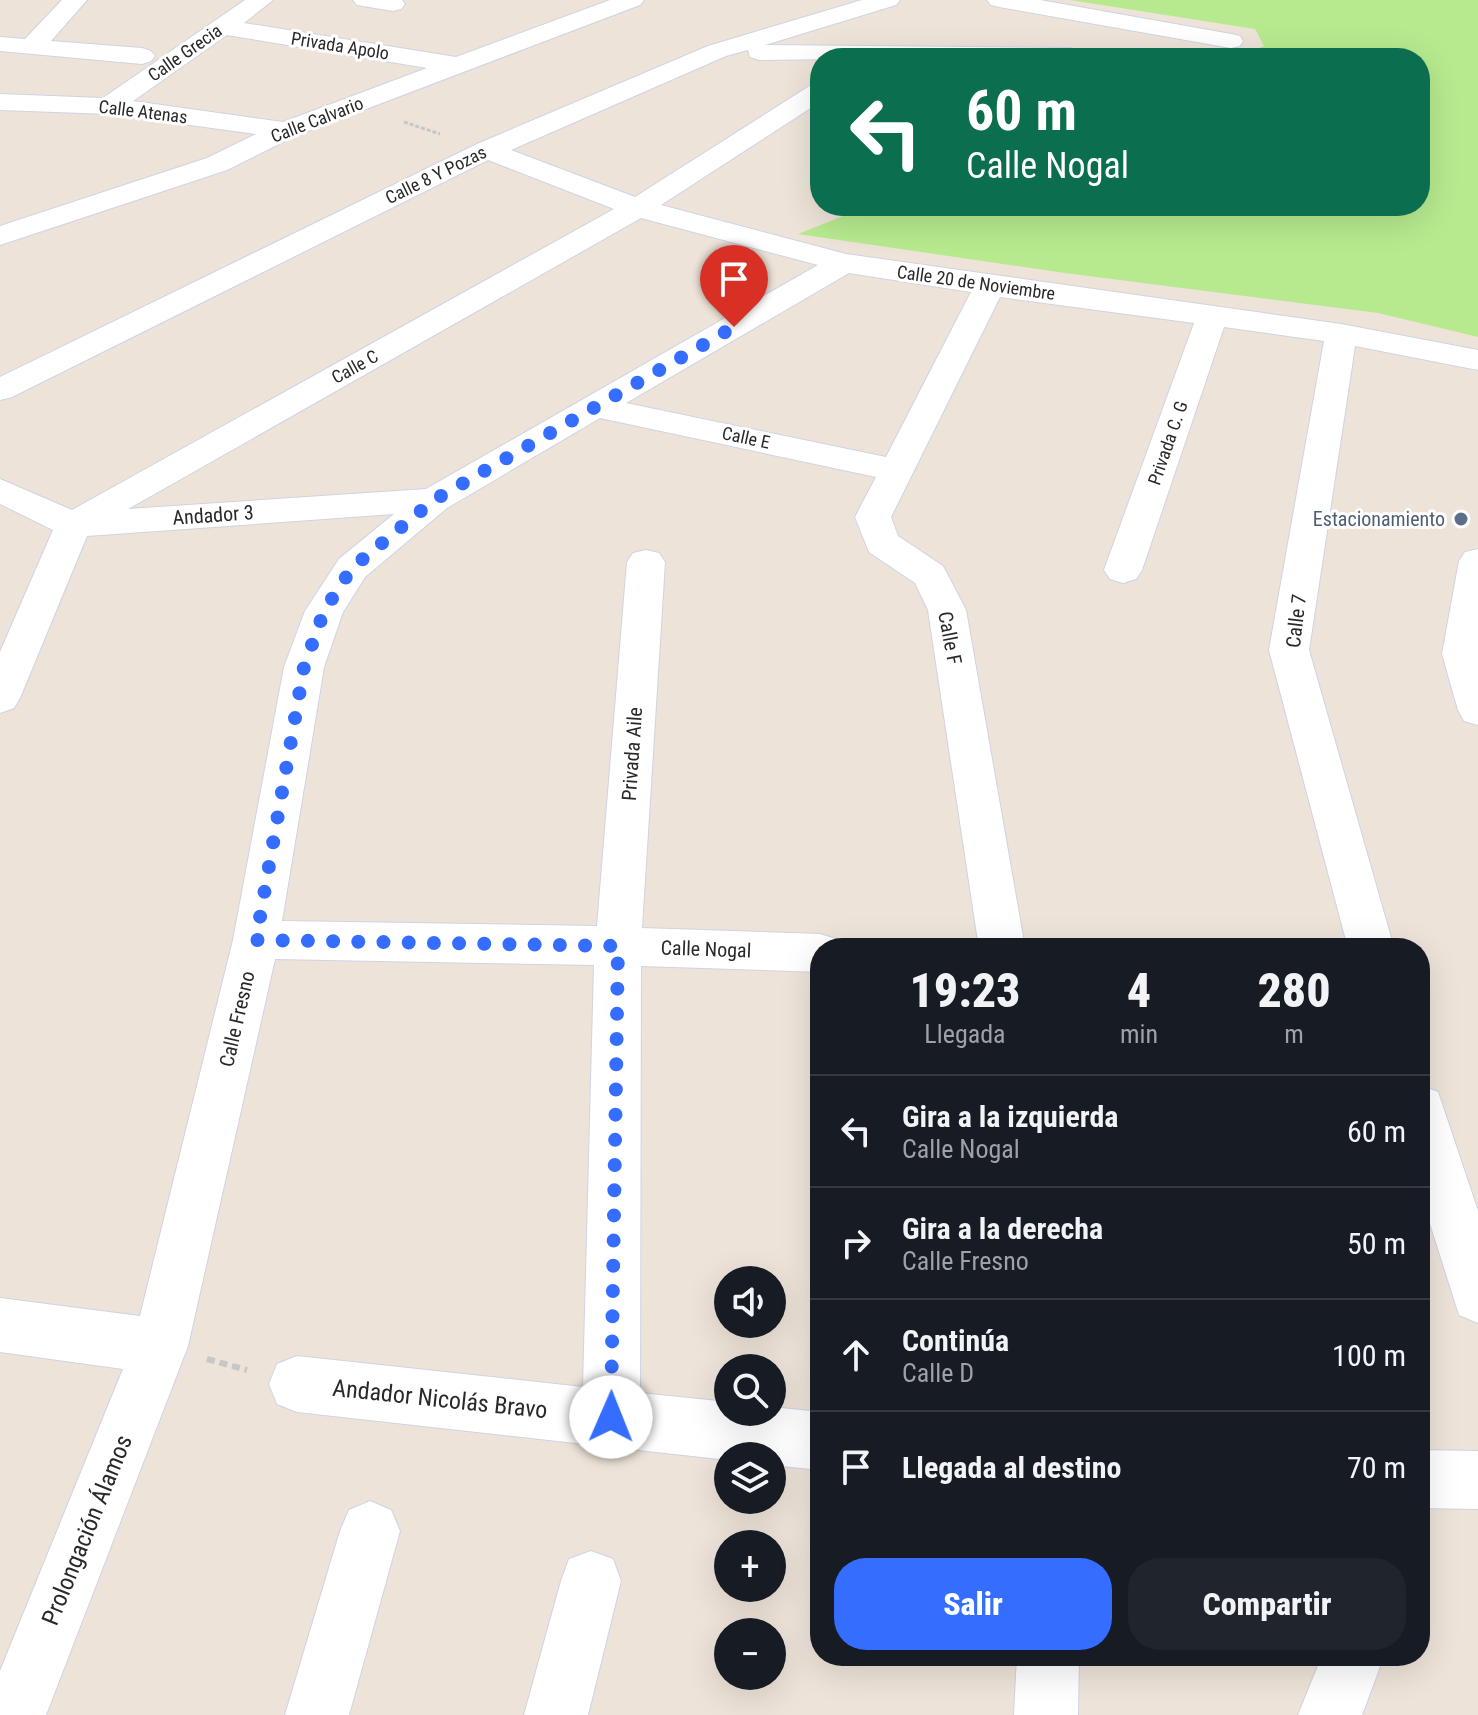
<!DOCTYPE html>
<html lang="es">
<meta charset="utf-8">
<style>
:root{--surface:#171b24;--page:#20242c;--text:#f1f3f6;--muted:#9ea1a6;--line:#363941;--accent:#346dff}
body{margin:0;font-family:"Roboto Condensed",sans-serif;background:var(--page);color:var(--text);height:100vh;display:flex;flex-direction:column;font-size:30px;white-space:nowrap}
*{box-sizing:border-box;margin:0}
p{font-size:26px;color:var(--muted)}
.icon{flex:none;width:44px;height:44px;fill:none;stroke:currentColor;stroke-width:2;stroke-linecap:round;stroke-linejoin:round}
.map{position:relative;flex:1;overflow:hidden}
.drawer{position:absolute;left:810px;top:938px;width:620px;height:728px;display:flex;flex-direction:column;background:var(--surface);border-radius:32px;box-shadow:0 8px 32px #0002}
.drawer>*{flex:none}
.top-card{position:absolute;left:810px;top:48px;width:620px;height:168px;border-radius:32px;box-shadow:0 8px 32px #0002;background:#0b6e4f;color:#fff;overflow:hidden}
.controls{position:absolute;left:714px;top:1266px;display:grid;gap:16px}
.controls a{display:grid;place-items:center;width:72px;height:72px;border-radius:50%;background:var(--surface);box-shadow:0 8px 32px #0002;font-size:40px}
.pin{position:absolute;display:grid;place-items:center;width:68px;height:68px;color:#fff;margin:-82px -34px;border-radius:50% 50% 50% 0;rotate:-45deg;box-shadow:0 0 8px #0007}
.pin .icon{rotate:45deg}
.me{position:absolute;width:88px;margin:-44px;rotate:1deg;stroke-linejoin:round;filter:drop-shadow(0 0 6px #0008)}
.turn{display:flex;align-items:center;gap:28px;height:168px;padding:0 24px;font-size:36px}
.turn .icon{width:104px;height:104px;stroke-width:2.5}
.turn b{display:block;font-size:56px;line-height:68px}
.eta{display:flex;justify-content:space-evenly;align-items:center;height:136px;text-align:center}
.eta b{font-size:48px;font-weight:800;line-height:56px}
.primary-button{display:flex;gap:16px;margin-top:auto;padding:16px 24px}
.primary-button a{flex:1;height:92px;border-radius:32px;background:var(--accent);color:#fff;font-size:32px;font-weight:800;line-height:92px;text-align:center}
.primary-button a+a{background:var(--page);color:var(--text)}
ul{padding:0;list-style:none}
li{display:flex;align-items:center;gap:24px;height:112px;padding:0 24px;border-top:2px solid var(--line)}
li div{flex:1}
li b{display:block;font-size:30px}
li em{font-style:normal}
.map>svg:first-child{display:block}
.green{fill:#b7ea8f}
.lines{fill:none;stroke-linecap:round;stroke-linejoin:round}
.minor-casing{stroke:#ced4e4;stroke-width:2}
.path-far1{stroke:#c7c7c7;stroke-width:3;stroke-dasharray:4 2;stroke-linecap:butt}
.path{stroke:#c7c7c7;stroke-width:6;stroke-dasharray:8 5;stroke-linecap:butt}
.minor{fill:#fff;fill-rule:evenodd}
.route{stroke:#346dff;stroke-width:14;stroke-dasharray:0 25.2}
.service-dot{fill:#5c6f8a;stroke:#fff;stroke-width:3}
.labels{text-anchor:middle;stroke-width:6;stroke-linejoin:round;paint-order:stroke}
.far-street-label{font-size:18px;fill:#292929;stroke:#fff}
.street-label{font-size:20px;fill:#292929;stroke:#fff}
.service-label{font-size:20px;fill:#4e5e75;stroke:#fff;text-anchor:end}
.near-street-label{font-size:24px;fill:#292929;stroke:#fff}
</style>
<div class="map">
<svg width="1478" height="1715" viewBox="0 0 1478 1715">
<rect width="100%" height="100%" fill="#ede3d9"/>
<polygon class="green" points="1070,0 1478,0 1478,337 1378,313 1065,273 798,234 868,206 1420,206 1420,58 1234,58 1264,46 1255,29"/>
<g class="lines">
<defs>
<g id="minor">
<polygon points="62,0 87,0 51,41 142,48 151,51 155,56 151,61 142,64 0,51 0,37 25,39"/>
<path d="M245,0H273L244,23L456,57L610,0H644L640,5L295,136L227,170L0,245V226L207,158L256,134L109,114L0,110V94L103,98ZM227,35L427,68L283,122L133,101Z"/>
<polygon points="353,0 402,0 405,4 401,9 393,11 357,5"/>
<path d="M862,0H900L896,5L765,45L1070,48L1079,51L1083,56L759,60L750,57L748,50L726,56L511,150L635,197L811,85L820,83V102L661,205L846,254L1341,324L1478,350V370L1355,346L1309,650L1394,948H1348L1269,650L1324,341L1224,327L1142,570L1136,579L1123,583L1110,579L1104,570L1194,323L1000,297L891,517L898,536L943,566L966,610L1025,948H979L928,610L915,583L869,552L855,517L876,477L600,418L447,508L365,577L343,612L324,667L282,921L597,926L627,562L633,553L646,550L659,553L665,562L642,928L820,934L836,939L841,948H820V972L641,966L640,1393L728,1402V1412H772V1407L820,1412V1470L772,1465V1456H728V1460L297,1412L277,1404L269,1384L277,1364L297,1356L583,1387L594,965L275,959L188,1346L46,1715H0V1671L123,1369L0,1352V1298L140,1316L233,940L284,667L305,611L339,559L394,514L87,536L20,698L14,708L0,713V652L53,530L0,504V479L72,510L614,209L488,160L12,397L0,400V377L477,144L708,46ZM641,218L818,265L426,489L128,509ZM849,273L971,292L886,457L626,403Z"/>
<polygon points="987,0 1040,0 1231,34 1240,36 1243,41 1240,46 1231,48 999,7 991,5"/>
<polygon points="1478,549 1478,725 1464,721 1458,710 1442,654 1459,561 1465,552"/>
<polygon points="1420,1085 1438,1092 1478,1211 1478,1323 1459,1315 1420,1192"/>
<polygon points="1420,1450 1478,1451 1478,1509 1420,1508"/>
<polygon points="370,1501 391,1510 400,1531 349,1715 285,1715 340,1531 349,1510"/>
<polygon points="591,1551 613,1559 621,1581 588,1715 524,1715 561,1581 569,1559"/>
<polygon points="1017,1656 1079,1656 1078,1715 1014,1715"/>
<polygon points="1322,1656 1384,1656 1362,1715 1298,1715"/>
</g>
</defs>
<use href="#minor" class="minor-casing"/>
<polyline class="path-far1" points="404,122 440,134"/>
<polyline class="path" points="207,1359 247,1370"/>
<use href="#minor" class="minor"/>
</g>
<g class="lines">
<polyline class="route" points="611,1417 618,946 256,940 304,667 324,611 352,568 434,500 734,327"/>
</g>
<circle class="service-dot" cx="1461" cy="519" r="8"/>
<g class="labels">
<g class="far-street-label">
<text transform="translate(340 46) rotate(9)" y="6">Privada Apolo</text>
<text transform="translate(185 53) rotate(-35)" y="6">Calle Grecia</text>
<text transform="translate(143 112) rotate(7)" y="6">Calle Atenas</text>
<text transform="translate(317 120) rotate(-21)" y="6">Calle Calvario</text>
<text transform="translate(436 175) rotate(-26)" y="6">Calle 8 Y Pozas</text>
<text transform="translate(976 283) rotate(8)" y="6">Calle 20 de Noviembre</text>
<text transform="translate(355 367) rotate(-29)" y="6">Calle C</text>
<text transform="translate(746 438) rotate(12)" y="6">Calle E</text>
<text transform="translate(1168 443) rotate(-71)" y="6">Privada C. G</text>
</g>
<g class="street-label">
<text transform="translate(213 515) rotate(-4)" y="7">Andador 3</text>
<text transform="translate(1296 621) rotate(-83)" y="7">Calle 7</text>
<text transform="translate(950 638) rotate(79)" y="7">Calle F</text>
<text transform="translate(632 754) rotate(-86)" y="7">Privada Aile</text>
<text transform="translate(706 949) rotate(2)" y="7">Calle Nogal</text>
<text transform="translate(237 1019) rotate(-77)" y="7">Calle Fresno</text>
</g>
<g class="service-label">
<text x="1445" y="526">Estacionamiento</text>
</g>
<g class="near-street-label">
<text transform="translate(440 1399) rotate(6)" y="8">Andador Nicolás Bravo</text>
<text transform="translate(87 1530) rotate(-68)" y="8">Prolongación Álamos</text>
</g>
</g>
</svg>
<div class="controls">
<a><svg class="icon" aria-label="sound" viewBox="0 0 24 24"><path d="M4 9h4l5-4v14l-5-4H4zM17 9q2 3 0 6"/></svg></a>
<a><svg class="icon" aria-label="search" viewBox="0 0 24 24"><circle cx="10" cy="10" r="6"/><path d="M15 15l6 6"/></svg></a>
<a><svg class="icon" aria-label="layers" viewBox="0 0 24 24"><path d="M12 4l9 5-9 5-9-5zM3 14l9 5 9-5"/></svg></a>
<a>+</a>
<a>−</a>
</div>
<div class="pin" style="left:734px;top:327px;background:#d93025"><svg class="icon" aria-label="arrive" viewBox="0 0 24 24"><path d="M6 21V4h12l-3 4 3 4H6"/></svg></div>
<svg class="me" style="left:611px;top:1417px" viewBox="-20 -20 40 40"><circle r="19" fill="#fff"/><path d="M0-13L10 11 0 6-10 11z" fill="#346dff"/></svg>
<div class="top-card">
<div class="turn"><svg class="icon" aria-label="left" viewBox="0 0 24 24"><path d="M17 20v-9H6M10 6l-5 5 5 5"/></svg><div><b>60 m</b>Calle Nogal</div></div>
</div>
<section class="drawer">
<div class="eta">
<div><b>19:23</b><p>Llegada</p></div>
<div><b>4</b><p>min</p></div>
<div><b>280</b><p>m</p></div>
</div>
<ul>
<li><svg class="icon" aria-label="left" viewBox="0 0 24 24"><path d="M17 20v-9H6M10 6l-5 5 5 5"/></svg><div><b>Gira a la izquierda</b><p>Calle Nogal</p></div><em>60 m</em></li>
<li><svg class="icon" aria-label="right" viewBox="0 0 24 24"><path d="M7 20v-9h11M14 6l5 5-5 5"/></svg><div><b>Gira a la derecha</b><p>Calle Fresno</p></div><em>50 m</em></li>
<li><svg class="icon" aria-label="ahead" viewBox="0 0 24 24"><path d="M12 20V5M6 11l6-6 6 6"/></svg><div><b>Continúa</b><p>Calle D</p></div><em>100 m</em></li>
<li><svg class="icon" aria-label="arrive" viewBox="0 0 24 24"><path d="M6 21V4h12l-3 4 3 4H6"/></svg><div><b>Llegada al destino</b></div><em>70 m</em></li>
</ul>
<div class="primary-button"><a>Salir</a><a>Compartir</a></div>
</section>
</div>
